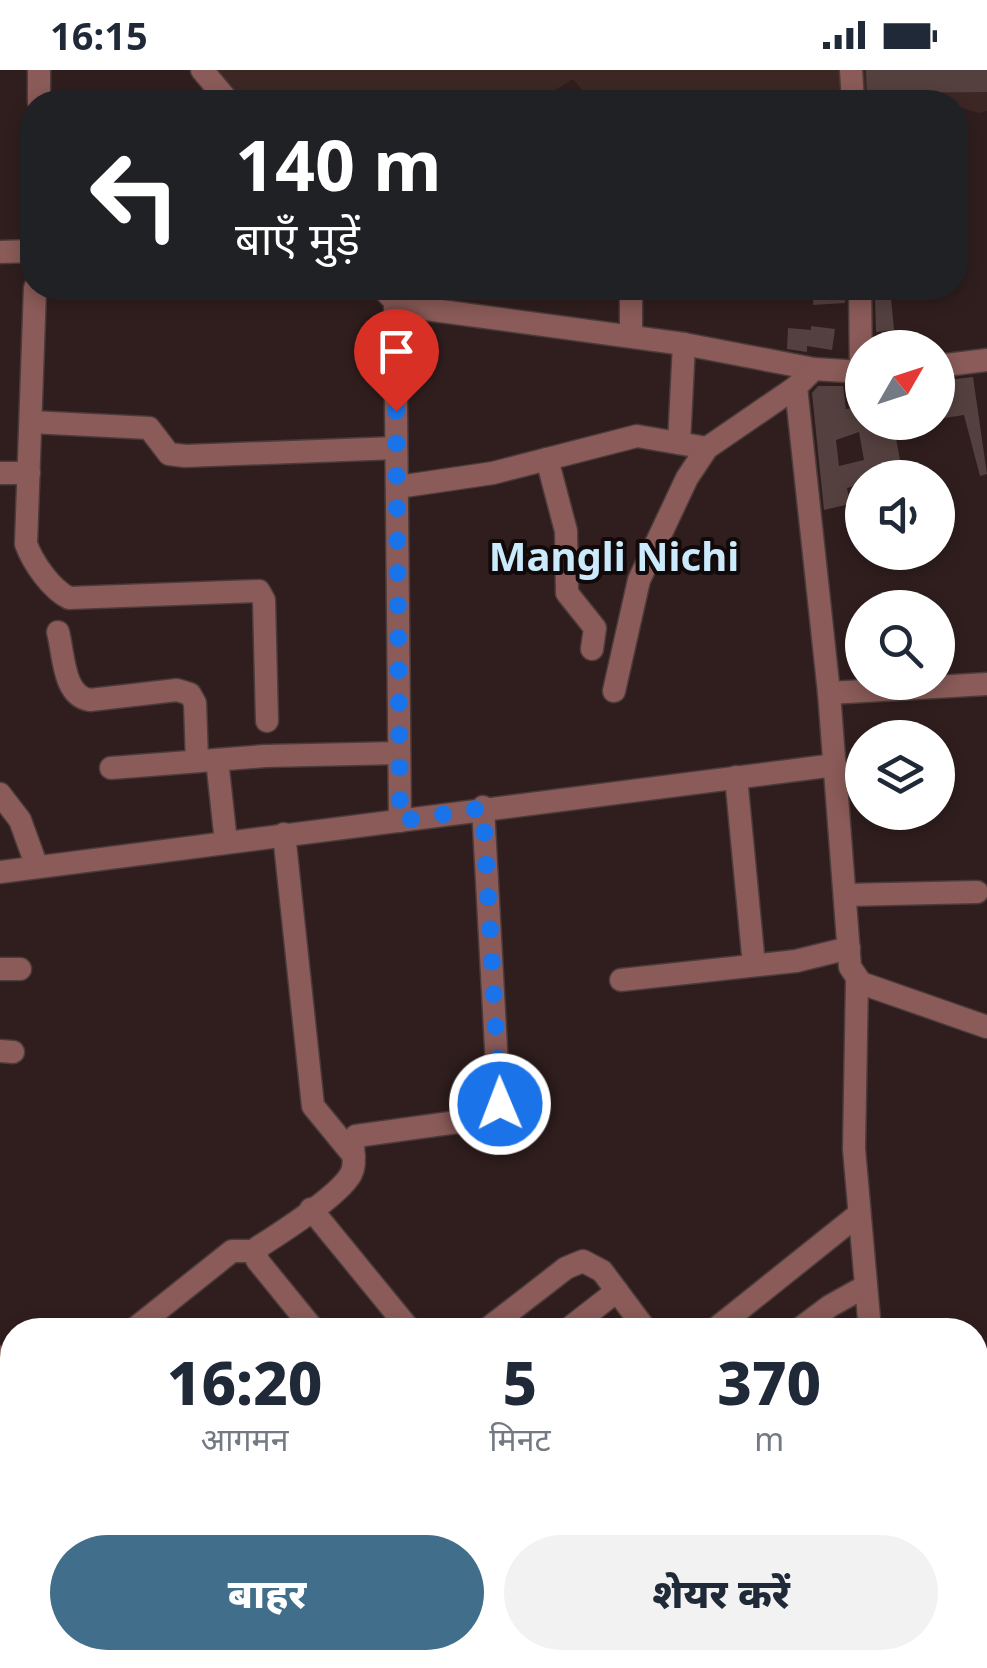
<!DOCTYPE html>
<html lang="hi">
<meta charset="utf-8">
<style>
:root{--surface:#fff;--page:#f2f2f3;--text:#1f2937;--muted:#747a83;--accent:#416e8b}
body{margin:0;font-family:"Noto Sans","Noto Sans Devanagari",sans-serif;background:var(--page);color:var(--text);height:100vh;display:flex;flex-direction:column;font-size:38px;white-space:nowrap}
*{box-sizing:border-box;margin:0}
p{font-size:32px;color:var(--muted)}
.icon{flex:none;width:55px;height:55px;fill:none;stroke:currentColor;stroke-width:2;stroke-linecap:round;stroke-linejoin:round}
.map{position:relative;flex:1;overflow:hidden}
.sheet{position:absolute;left:0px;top:1248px;width:988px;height:352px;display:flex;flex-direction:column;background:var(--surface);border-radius:40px 40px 0 0;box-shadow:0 5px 15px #0003}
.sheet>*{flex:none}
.guide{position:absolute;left:20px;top:20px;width:948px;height:210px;border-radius:40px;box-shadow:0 5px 15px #0003;background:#202124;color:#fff;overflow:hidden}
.needle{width:65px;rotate:51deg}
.buttons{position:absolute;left:845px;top:260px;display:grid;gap:20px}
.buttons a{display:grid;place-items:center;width:110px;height:110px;border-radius:50%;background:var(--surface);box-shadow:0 5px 15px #0003;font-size:50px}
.pin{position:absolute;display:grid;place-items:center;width:85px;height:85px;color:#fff;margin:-102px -42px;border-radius:50% 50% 50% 0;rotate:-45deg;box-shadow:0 0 10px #0007}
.pin .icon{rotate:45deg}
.me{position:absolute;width:110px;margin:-55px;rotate:359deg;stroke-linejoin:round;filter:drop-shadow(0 0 8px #0008)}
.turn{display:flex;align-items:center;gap:35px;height:210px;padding:0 50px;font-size:45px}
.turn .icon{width:130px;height:130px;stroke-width:2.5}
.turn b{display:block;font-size:70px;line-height:85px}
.eta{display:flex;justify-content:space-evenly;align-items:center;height:170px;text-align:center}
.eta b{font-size:60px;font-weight:800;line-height:70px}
.action{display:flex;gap:20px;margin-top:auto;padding:20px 50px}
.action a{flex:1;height:115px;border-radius:60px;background:var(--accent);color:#fff;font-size:40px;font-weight:800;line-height:115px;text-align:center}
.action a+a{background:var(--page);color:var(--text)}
.status{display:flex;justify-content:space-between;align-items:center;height:70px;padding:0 50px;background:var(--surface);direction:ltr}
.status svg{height:28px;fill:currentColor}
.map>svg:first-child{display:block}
.built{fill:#3d2725}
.building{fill:#54413f;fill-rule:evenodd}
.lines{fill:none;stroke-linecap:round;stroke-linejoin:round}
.minor-casing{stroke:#4b3b3a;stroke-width:25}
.minor{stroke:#8a5b58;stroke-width:22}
.route{stroke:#1a73e8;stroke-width:18;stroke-dasharray:0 32.4}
.labels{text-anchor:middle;stroke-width:8;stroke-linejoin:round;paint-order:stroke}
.quarter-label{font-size:40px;font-weight:bold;fill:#cbeafb;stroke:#120a0a}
</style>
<div class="status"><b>16:15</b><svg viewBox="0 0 49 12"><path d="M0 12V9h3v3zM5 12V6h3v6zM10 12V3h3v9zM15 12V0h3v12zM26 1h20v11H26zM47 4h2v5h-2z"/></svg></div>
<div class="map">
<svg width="987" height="1598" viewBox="0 0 987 1598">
<rect width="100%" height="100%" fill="#2f1e1d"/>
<polygon class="built" points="210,0 987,0 987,41 979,43 955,36 955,32 592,32 573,9 536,32 320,32 227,21"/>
<g class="building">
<polygon points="866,0 987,0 987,22 867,23"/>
<polygon points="814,218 845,218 845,233 813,235"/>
<polygon points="875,227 891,228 894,260 876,262"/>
<polygon points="811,256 835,259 832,280 807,276 807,282 787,279 788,258 811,260"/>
<polygon points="973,307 987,404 980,406 964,345 938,349 938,311"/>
<path d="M818,316H843L846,339L862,337V352H874L875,363L894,358L903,405L862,408V414L847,418L850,434L824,440L812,323ZM859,362L864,390L839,396L836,370Z"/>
</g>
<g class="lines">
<defs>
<g id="minor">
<polyline points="202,0 229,32"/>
<polyline points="851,0 853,32"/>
<polyline points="39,32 39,0"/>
<polyline points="0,182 32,181"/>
<path d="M35,218L26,474C33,493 51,519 69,528L259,521L264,530L267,651"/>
<polyline points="382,218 395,231 418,238 684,274 814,299 862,302"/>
<polyline points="860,218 861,302"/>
<polyline points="395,231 400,751"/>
<polyline points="631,266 631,218"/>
<polyline points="938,296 987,290"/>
<polyline points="814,299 796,317 829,623 850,897 861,913 987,957"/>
<polyline points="31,352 149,358 169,384 185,386 396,378"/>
<polyline points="679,373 684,274"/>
<polyline points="547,389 566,461 567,523 595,558 592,579"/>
<polyline points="0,403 29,403"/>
<polyline points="398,417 493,403 637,366 707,378"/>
<path d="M58,562C64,585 63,626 90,630L177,620L190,624L195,633L197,691"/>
<polyline points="614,621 639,510 687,408 707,378 796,317"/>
<polyline points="829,623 987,614"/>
<polyline points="217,690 226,772"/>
<polyline points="111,698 265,686 399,683"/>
<polyline points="736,707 754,895"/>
<polyline points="0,724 20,750 37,797"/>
<polyline points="284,764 313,1036 354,1086"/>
<polyline points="0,802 835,695"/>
<polyline points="845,825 977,822"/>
<polyline points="0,899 20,899"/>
<polyline points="621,910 796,891 849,878"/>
<polyline points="857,910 854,1079 870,1260"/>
<polyline points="0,981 13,982"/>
<polyline points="311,1139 410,1260"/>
<polyline points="133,1260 232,1181 255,1181"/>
<path d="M314,1260L257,1190V1178C279,1164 339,1126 351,1104C358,1091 349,1078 356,1066L479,1049L489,1046L499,1034L483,737"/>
<polyline points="486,1260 566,1198 583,1191 602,1201 646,1260"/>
<polyline points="567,1260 617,1221"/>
<polyline points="714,1260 859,1144"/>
<polyline points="798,1260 830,1236 866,1216"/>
<polyline points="0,1287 12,1297"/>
<polyline points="975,1432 987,1446"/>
<polyline points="975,1567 987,1583"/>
<polyline points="680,1588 688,1598"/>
<polyline points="538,1598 550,1588"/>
</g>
</defs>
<use href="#minor" class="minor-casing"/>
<use href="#minor" class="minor"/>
</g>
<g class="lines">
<polyline class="route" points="396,341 400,751 483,738 500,1034"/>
</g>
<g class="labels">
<g class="quarter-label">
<text x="614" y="501">Mangli Nichi</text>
</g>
</g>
</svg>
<div class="buttons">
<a><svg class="needle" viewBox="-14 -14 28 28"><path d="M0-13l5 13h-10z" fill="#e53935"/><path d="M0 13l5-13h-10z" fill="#747a83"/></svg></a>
<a><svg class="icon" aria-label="sound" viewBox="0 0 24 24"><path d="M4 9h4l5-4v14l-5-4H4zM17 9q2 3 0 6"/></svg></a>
<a><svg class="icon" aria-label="search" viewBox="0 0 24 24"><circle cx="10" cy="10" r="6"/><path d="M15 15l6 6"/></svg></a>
<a><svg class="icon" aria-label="layers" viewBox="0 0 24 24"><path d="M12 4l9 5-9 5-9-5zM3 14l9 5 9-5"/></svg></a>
</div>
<div class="pin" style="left:396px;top:341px;background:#d93025"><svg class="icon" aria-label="arrive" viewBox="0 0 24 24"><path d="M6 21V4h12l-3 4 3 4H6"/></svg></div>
<svg class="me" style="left:500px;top:1034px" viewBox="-20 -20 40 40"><circle r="17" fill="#1a73e8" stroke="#fff" stroke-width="3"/><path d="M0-11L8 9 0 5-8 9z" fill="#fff"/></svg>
<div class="guide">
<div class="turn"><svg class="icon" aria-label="left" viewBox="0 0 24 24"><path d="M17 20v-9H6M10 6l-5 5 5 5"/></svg><div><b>140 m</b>बाएँ मुड़ें</div></div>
</div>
<section class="sheet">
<div class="eta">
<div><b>16:20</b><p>आगमन</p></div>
<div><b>5</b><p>मिनट</p></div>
<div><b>370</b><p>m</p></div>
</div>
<div class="action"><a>बाहर</a><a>शेयर करें</a></div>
</section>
</div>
